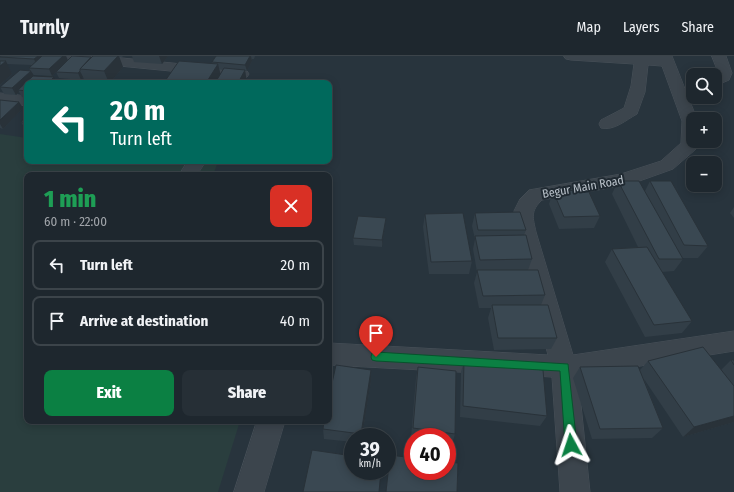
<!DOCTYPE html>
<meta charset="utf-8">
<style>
:root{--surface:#1e272e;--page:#262f36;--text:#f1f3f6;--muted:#a1a5aa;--line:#3c444a;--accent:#0b8043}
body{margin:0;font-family:"Fira Sans Condensed",sans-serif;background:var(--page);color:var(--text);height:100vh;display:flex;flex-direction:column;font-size:15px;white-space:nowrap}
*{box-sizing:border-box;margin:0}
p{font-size:13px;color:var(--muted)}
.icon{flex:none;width:22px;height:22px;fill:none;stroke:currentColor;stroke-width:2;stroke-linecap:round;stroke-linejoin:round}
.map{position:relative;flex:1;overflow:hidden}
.drawer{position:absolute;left:24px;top:116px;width:308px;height:252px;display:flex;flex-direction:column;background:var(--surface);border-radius:8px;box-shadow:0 2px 10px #0003,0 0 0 1px var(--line)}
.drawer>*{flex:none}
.hud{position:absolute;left:24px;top:24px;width:308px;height:84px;border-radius:8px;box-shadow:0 2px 10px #0003,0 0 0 1px var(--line);background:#00695c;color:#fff;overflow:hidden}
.controls{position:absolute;left:686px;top:12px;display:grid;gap:8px}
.controls a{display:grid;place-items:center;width:36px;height:36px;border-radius:8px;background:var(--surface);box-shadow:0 2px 10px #0003,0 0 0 1px var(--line);font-size:20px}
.speed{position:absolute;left:344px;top:372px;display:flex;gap:8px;font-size:20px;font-weight:700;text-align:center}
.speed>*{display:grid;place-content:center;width:52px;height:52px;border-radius:50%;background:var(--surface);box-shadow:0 2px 10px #0003,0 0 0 1px var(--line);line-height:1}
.speed small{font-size:10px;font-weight:400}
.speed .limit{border:6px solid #d22;background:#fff;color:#111}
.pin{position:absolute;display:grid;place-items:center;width:34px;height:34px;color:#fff;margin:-41px -17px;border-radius:50% 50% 50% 0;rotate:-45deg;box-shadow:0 0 4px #0007}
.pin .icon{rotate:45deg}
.me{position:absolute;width:44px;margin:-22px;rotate:355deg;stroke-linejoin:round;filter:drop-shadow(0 0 3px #0008)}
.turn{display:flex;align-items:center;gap:14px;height:84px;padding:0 20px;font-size:18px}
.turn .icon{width:52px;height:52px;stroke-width:2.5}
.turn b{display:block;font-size:28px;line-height:34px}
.round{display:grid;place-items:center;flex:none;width:42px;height:42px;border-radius:8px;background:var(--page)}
.head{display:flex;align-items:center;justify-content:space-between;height:68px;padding:0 20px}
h1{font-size:24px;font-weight:800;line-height:30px;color:#1e9e55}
.cta{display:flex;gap:8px;margin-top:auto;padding:8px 20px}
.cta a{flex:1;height:46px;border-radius:8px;background:var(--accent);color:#fff;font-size:16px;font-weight:800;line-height:46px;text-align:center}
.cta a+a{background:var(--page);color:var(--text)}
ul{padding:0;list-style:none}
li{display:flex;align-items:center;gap:12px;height:50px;margin:0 8px 6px;padding:0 12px;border:2px solid var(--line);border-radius:8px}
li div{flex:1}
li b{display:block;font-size:15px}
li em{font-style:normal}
header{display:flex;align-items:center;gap:24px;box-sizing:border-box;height:56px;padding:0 20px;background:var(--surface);border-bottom:1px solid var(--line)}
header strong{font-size:19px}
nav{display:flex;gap:22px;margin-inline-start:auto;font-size:14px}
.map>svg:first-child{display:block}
.green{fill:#2a3e3e}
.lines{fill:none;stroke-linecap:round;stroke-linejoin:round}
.minor-casing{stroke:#485159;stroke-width:1}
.minor{fill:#3c454d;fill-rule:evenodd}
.wall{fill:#323e47;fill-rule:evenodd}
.shaded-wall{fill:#293239}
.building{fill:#3a4852;stroke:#293239}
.route{fill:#0b8043;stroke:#07532c}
.labels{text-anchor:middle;stroke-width:4;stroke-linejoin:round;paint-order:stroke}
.street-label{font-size:12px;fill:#b8c0c8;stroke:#202a32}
</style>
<header>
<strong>Turnly</strong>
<nav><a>Map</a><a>Layers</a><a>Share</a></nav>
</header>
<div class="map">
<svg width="734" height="436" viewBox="0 0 734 436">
<rect width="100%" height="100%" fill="#28343d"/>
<polygon class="green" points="0,78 27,82 27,105 218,106 213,119 27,119 27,365 240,365 218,436 0,436"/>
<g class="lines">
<defs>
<g id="minor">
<polygon points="51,0 102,0 242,14 247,15 249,18 247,21 242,22 58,4 53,3"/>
<path d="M564,0H672L697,63H693V85H699V89L696,93L673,113L631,128L542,144C530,155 533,162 536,176L573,299L734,275V295L578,320L590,436H560L552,321L329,309V287L548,299L516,176L514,155L520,143L529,134L621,118L661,105L681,87L682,65L662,10L648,9L645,36L637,58C626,64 614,75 601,72L599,68L601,64L624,52L631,30L634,8L571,4L566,3Z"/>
<polygon points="712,0 726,0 732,17 729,24 715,30 715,19 718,17"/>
<polygon points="0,37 27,40 27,50 0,47"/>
<polygon points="188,105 206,105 197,119 179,119"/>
<polygon points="257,365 285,365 264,436 234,436"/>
</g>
</defs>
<use href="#minor" class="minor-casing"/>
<use href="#minor" class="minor"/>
</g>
<g class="wall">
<polygon points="0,0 66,0 68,4 91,1 93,0 123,0 122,1 119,1 123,11 110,27 85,26 83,21 81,24 59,22 56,16 52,20 34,19 34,20 27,27 27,42 22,41 19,36 16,39 4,38 0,31 30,14 29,12 32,9 7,8 12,18 0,29"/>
<polygon points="132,0 168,0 162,8 134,6"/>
<path d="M216,0H255L254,3H252V5L247,15H245L247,27H166L165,25L212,8V6ZM219,13L223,14L220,18Z"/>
<polygon points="0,44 19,46 23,52 3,73 0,72"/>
<polygon points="27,59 27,76 21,66"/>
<polygon points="618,125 645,135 650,125 708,190 698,202 682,202 683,203 674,215 662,216 692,265 682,277 645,281 605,206 612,193 638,191 612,138"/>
<polygon points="553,135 600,160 594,172 559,173 549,148"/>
<polygon points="734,151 734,162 730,157"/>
<polygon points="475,157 526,174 524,179 532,203 528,214 545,239 541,249 557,282 551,293 494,294 488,262 491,252 479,252 474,227 477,216 473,193 475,183 472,170"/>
<polygon points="425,158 472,205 469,218 429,218 423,171"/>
<polygon points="386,162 385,169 382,191 354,189 353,182"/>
<polygon points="731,304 734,304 734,366 683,381 644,323 663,372 652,382 592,383 573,322 580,311 640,314 648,305 721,314"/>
<polygon points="464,305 547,360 540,370 460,361 461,316"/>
<polygon points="418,311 455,378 452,388 447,387 447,381 413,381 413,382 411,382 416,322"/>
<polygon points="371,325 362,381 353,381 353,386 324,383 323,373"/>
</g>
<g class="shaded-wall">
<polygon points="38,0 45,0 37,10 34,3"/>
<polygon points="63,0 66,0 68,5 52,20 49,13"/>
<polygon points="118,0 119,0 123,11 110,27 109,27 104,15"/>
<polygon points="159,0 168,0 162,8"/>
<polygon points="250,0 251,0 252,5 247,15 245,9"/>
<polygon points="6,5 12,18 0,29 0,10"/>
<polygon points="218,8 221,20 217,27 206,27"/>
<polygon points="245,14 247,27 238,27"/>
<polygon points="31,15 35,21 18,34 19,36 16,39 12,32"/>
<polygon points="80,15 83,21 81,24 78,17"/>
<polygon points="54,21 57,27 48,27"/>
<polygon points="19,46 23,52 3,73 0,68 0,64"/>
<polygon points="386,162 385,169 382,191 382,184"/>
<polygon points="371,314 371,325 362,381 361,381 361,378"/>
<polygon points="734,360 734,366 683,381 694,371"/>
</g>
<g class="building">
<polygon points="0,0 38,0 34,3 0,1"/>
<polygon points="42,0 63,0 49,13 29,12"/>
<polygon points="72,0 91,1 80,13 80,15 78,17 56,16"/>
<polygon points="93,0 118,0 104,15 80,13"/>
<polygon points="216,0 250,0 245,9 212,6"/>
<polygon points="0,5 6,5 0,10"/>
<polygon points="179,5 218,8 206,27 165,25"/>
<polygon points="224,12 245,14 238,27 215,27"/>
<polygon points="20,14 31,15 12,32 0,31"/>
<polygon points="33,20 54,21 48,27 27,27 27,35 18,34"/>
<polygon points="0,44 19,46 0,64"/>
<polygon points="27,59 27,66 21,66"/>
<polygon points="618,125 639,125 683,203 659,203"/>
<polygon points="650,125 671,125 708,190 684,189"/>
<polygon points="588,134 600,160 564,161 553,135"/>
<polygon points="520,156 526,174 478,174 475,157"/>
<polygon points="463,157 472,205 431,206 425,158"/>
<polygon points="358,160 386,162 382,184 353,182"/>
<polygon points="526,179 532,203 480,204 475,180"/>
<polygon points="647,191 692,265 654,269 612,193"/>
<polygon points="477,214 538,214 545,239 483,240"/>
<polygon points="492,249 548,249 557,282 498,282"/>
<polygon points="703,291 734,330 734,360 694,371 648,305"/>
<polygon points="731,304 734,304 734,309"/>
<polygon points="464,305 543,314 547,360 463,350"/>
<polygon points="336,309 371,314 361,378 323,373 324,365 329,365 329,341"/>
<polygon points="638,310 663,372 600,373 580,311"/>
<polygon points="418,311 456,315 455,378 413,372"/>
<polygon points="312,394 353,400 353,415 381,415 379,436 303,436"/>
<polygon points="390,399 413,402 413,415 447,415 447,406 458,407 457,436 386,436"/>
</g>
<polygon class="route" points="376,296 568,308 577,389 575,393 571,395 567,393 565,389 560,315 376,305 372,304 371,301 372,297"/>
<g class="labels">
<g class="street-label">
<text transform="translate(583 131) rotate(-10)" y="4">Begur Main Road</text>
</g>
</g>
</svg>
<div class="controls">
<a><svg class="icon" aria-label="search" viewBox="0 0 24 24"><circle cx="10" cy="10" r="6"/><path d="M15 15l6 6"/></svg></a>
<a>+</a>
<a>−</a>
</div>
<div class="speed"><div>39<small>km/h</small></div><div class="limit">40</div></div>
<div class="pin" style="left:376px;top:301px;background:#d93025"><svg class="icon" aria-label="arrive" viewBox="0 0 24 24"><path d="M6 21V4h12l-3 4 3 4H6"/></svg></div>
<svg class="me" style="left:571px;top:389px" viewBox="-20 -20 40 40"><path d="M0-17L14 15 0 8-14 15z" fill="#0b8043" stroke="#fff" stroke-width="4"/></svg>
<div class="hud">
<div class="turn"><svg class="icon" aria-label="left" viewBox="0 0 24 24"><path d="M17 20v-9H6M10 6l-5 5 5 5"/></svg><div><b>20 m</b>Turn left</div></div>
</div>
<section class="drawer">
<div class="head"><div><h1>1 min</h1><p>60 m · 22:00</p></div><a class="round" style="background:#d93025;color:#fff"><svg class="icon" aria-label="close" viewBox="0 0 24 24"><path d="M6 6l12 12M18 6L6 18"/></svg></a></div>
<ul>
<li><svg class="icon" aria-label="left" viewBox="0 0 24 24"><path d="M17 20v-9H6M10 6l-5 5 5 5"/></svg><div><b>Turn left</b></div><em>20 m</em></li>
<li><svg class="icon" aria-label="arrive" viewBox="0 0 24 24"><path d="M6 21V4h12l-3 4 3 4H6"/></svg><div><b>Arrive at destination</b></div><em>40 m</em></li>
</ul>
<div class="cta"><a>Exit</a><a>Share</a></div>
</section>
</div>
